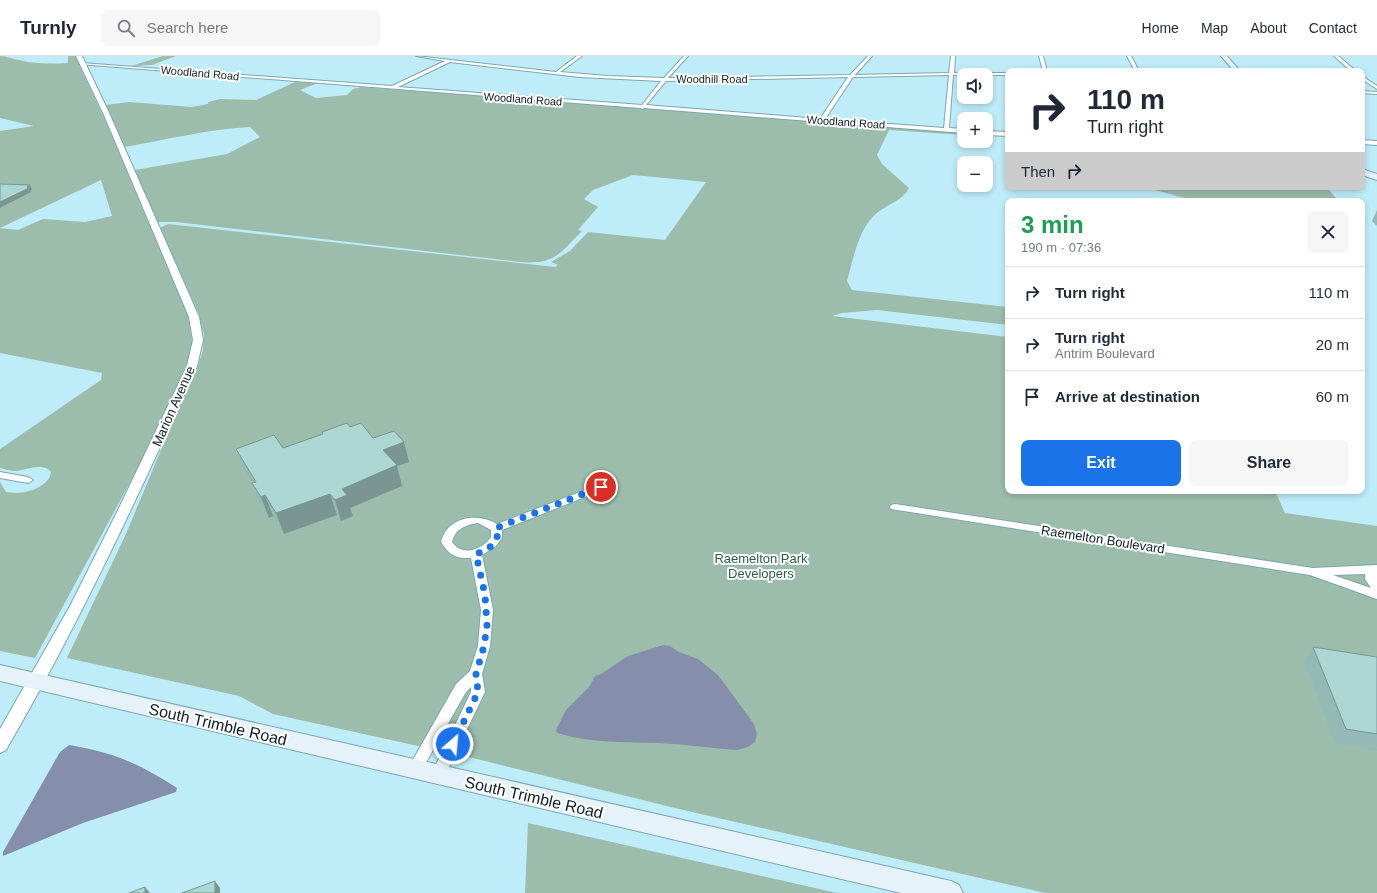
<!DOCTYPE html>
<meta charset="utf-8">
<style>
:root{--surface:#fff;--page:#f6f6f7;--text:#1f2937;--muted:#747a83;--line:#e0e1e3;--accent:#1a73e8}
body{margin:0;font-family:Helvetica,sans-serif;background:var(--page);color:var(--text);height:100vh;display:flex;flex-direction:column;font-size:15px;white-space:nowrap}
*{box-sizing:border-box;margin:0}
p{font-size:13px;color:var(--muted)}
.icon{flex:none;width:22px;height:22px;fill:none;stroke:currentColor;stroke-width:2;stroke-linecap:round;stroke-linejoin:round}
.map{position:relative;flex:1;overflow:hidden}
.drawer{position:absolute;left:1005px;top:142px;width:360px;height:296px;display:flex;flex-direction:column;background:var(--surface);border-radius:8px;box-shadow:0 2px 6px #0003}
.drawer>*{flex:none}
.hud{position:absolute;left:1005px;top:12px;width:360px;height:122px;border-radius:8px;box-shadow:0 2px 6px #0003;background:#fff;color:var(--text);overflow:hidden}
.tools{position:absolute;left:957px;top:12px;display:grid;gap:8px}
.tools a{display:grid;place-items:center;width:36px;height:36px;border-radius:8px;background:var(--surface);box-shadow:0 2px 6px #0003;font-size:20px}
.pin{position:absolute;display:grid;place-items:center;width:34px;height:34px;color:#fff;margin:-17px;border:2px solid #fff;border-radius:50%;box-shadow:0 1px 4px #0007}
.me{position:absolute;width:44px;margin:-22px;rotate:27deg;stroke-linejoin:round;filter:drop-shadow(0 0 3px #0008)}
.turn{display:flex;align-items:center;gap:14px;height:84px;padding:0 16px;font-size:18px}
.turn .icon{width:52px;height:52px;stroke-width:2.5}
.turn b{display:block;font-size:28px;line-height:34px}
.then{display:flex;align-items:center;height:38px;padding:0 16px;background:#0003;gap:8px;font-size:15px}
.round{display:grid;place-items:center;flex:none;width:42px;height:42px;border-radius:8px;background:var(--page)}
.head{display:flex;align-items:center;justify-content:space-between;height:68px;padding:0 16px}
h1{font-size:24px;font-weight:700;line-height:30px;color:#1e9e55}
.button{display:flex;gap:8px;margin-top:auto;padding:8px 16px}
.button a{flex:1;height:46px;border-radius:8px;background:var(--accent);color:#fff;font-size:16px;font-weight:700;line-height:46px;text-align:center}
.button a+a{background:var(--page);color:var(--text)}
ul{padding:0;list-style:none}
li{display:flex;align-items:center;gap:12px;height:52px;padding:0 16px;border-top:1px solid var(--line)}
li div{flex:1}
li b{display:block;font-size:15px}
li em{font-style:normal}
header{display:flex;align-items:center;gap:24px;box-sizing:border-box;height:56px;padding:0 20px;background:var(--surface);border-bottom:1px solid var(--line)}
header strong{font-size:19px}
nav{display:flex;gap:22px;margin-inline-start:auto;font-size:14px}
.search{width:280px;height:36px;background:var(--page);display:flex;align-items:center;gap:10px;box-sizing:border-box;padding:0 14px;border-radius:8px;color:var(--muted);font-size:15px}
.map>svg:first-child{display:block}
.green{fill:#9dbdac;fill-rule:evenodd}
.water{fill:#858fab}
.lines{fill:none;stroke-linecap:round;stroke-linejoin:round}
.minor-casing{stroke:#7ba7b2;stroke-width:2}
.tertiary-casing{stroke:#7ba7b2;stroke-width:2}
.secondary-casing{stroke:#7ba7b2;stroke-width:2}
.minor{fill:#fff;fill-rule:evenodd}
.tertiary{fill:#fff;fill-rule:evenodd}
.secondary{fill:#e6f2fa;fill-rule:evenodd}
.wall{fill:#95b9b5}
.shaded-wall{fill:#799693}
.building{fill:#add7d2;stroke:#799693}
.route{stroke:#1a73e8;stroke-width:7;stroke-dasharray:0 12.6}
.labels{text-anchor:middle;stroke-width:4;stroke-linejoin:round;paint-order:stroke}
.far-street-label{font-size:11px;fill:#0e2024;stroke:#fff}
.street-label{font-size:13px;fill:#0e2024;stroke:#fff}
.park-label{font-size:13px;fill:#286148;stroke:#fff}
.near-street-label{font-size:16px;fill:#0e2024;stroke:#fff}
</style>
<header>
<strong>Turnly</strong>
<div class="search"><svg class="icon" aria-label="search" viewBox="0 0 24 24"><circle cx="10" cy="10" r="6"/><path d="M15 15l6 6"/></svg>Search here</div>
<nav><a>Home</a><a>Map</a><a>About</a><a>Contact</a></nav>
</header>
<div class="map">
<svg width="1377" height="837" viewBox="0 0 1377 837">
<rect width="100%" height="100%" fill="#beecf8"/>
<g class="green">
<path d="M0,0C7,0 12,3 19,4C34,8 52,8 68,7V0H75L106,66L188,259L192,285L191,295L185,312L147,395L35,602L0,595V426L6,436C20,439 48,434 51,416C43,406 27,414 16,415C11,415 5,413 0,412V393L101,324L102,317L0,297V75L34,70L0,62ZM101,124L112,160L85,166L43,163L18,174L0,172Z"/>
<polygon points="163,0 176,0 152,9 131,10"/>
<path d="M295,26L318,27L300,34L316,42L347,39L353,33L361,31L964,76V79L889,74L877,99L882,108L909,132C903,144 889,148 878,156C858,172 854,201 847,225L852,234L1008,251V269L877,254L842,257L832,260L1008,281V435H1275L1285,457L1377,470V837H1045L679,753L477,703L273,658L239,640L67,602L126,478L163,389L197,313L203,294L204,279L198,256L160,172L168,168L555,211L558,209L551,206L570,195L588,176L665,184L706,126L633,119L593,134L584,143L598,151L578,174L582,175C560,197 555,209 520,206L176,166H157L135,114L227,98L260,81L250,71C208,73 166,84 124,91L106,49L129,46L192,51L208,48V46L220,43L256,44Z"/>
<polygon points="1144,131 1327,131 1338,145 1196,145"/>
<polygon points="528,767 837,837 525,837"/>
</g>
<g class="water">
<path d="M663,589L670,590L679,596L698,603L718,619L754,668L757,678L755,686L748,691L737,694C710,692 684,688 657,687C624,686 589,687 557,677L556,674L566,654L589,631L595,620L601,618L628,600Z"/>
<path d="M69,689C113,696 140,708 177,732L176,736L83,767L3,800V796L60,696Z"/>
</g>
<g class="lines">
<defs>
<g id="minor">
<path d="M416,0L556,16L577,0H582L560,16L607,20L664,22L684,0H688L668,22H681L850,19L868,0H872L855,19L949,17L951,0H955L954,17H1008V19H953L949,72L964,73V77L644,52L642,53L640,52L79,8L81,7L392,30L445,5ZM450,6L580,21L661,25L642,49L398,31ZM949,19L944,72L825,63L853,21ZM848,21L820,63L646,49L666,25Z"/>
<polygon points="1039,0 1043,0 1047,15 1043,15"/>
<polygon points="1127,0 1131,0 1139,15 1135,15"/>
<polygon points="1334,0 1338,0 1356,15 1351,15"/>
<polygon points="1362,20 1377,30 1377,33 1362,23"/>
<polygon points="1362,35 1377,36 1377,38 1362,37"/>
<polygon points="986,75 1008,76 1008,80 986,79"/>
<polygon points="1362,84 1377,85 1377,89 1362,88"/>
<polygon points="0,416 28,421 33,424 28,427 0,422"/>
<path d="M601,428L606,431L605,433L502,474V482L496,490L482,499L493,554L490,590L482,618L485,636L443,723L438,725L433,723L431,719L471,636V631L466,636L420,717L415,719L410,717L408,713L410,709L456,628L470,615L478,590L481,554L471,502C456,503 448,498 441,486C447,461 477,456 497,468ZM478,467L491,474V481C482,494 462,501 452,486C455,473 465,469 478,467Z"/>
<path d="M895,448L1313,512L1377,509V543L1310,519L891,453L890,451L891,449ZM1365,518V523L1371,532L1333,519Z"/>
</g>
<path id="tertiary" d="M76,0H82L110,59L199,261L203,284L197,310C138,441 78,570 6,694L0,697V673L70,550L118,454L187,310L193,284L189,261L104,59Z"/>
<g id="secondary">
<polygon points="1221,0 1227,0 1240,15 1234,15"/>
<polygon points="1362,113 1377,118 1377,124 1362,119"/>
<polygon points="0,609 951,825 959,829 963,837 901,837 0,625"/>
</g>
</defs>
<use href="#minor" class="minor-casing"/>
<use href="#tertiary" class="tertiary-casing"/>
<use href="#secondary" class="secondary-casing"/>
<use href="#minor" class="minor"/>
<use href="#tertiary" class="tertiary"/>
<use href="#secondary" class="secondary"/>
</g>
<g class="wall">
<polygon points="1377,154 1377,170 1372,165"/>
<polygon points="350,371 373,382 404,386 409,406 397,410 402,430 350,452 353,460 341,465 337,459 284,478 273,460 269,462 260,448 252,427 244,413 236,393 283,392 322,378 322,376"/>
<polygon points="1313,591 1377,601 1377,695 1335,687 1304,605"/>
</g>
<g class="shaded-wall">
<polygon points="30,129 32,134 30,135 31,136 0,152 0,146"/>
<polygon points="404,386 409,406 397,410 402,430 350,452 353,460 341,465 335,444 342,433 383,394"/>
<polygon points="330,438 337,459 284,478 276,457"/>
<polygon points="265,439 273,460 269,462 261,441"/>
<polygon points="215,825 220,832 220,837 215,837"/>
<polygon points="145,831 150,837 145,837"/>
</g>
<g class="building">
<polygon points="0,128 30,129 27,131 29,132 0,146"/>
<polygon points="347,367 350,371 361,367 373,382 394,375 404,386 383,394 397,409 342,433 347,439 335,444 330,438 276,457 265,439 261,441 252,427 256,426 236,393 274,379 283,392 323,378 322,376"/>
<polygon points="1313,591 1377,601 1377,678 1346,673"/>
<polygon points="215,825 215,837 182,837"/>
<polygon points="145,831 145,837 129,837"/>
</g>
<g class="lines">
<path class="route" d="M453,688L478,636L476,618L484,590L487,570L485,539L476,498C487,494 496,489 498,477L496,472L601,431"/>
</g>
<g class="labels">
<g class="far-street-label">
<text transform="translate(200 17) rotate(5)" y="4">Woodland Road</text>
<text x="712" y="27">Woodhill Road</text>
<text transform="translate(523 43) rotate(4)" y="4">Woodland Road</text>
<text transform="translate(846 66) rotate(4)" y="4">Woodland Road</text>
</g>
<g class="street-label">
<text transform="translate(173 350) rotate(-66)" y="5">Marion Avenue</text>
<text transform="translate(1103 483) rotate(9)" y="5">Raemelton Boulevard</text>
</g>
<g class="park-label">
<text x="761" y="507">Raemelton Park<tspan x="761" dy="15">Developers</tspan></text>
</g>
<g class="near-street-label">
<text transform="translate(218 668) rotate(13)" y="6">South Trimble Road</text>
<text transform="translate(534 741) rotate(13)" y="6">South Trimble Road</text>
</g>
</g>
</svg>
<div class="tools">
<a><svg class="icon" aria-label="sound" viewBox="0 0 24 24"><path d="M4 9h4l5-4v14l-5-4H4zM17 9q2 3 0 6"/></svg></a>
<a>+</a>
<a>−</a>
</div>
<div class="pin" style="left:601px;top:431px;background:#d93025"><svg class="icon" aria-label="arrive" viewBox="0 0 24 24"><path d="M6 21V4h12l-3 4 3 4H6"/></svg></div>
<svg class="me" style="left:453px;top:688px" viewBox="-20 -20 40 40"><circle r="17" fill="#1a73e8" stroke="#fff" stroke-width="3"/><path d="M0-11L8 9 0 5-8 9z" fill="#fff"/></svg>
<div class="hud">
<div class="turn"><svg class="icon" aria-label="right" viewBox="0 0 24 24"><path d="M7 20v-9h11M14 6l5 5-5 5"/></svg><div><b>110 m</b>Turn right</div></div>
<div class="then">Then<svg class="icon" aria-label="right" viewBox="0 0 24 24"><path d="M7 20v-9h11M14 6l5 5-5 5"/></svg></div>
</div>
<section class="drawer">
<div class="head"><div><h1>3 min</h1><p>190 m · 07:36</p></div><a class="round"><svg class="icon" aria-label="close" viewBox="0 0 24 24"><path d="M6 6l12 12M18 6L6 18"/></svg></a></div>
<ul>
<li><svg class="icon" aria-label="right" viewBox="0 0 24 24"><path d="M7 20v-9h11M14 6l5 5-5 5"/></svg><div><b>Turn right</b></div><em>110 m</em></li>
<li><svg class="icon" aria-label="right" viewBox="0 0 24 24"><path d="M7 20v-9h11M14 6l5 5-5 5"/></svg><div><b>Turn right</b><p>Antrim Boulevard</p></div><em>20 m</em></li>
<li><svg class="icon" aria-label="arrive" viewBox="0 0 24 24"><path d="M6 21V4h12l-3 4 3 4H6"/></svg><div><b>Arrive at destination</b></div><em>60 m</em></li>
</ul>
<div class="button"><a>Exit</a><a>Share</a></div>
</section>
</div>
